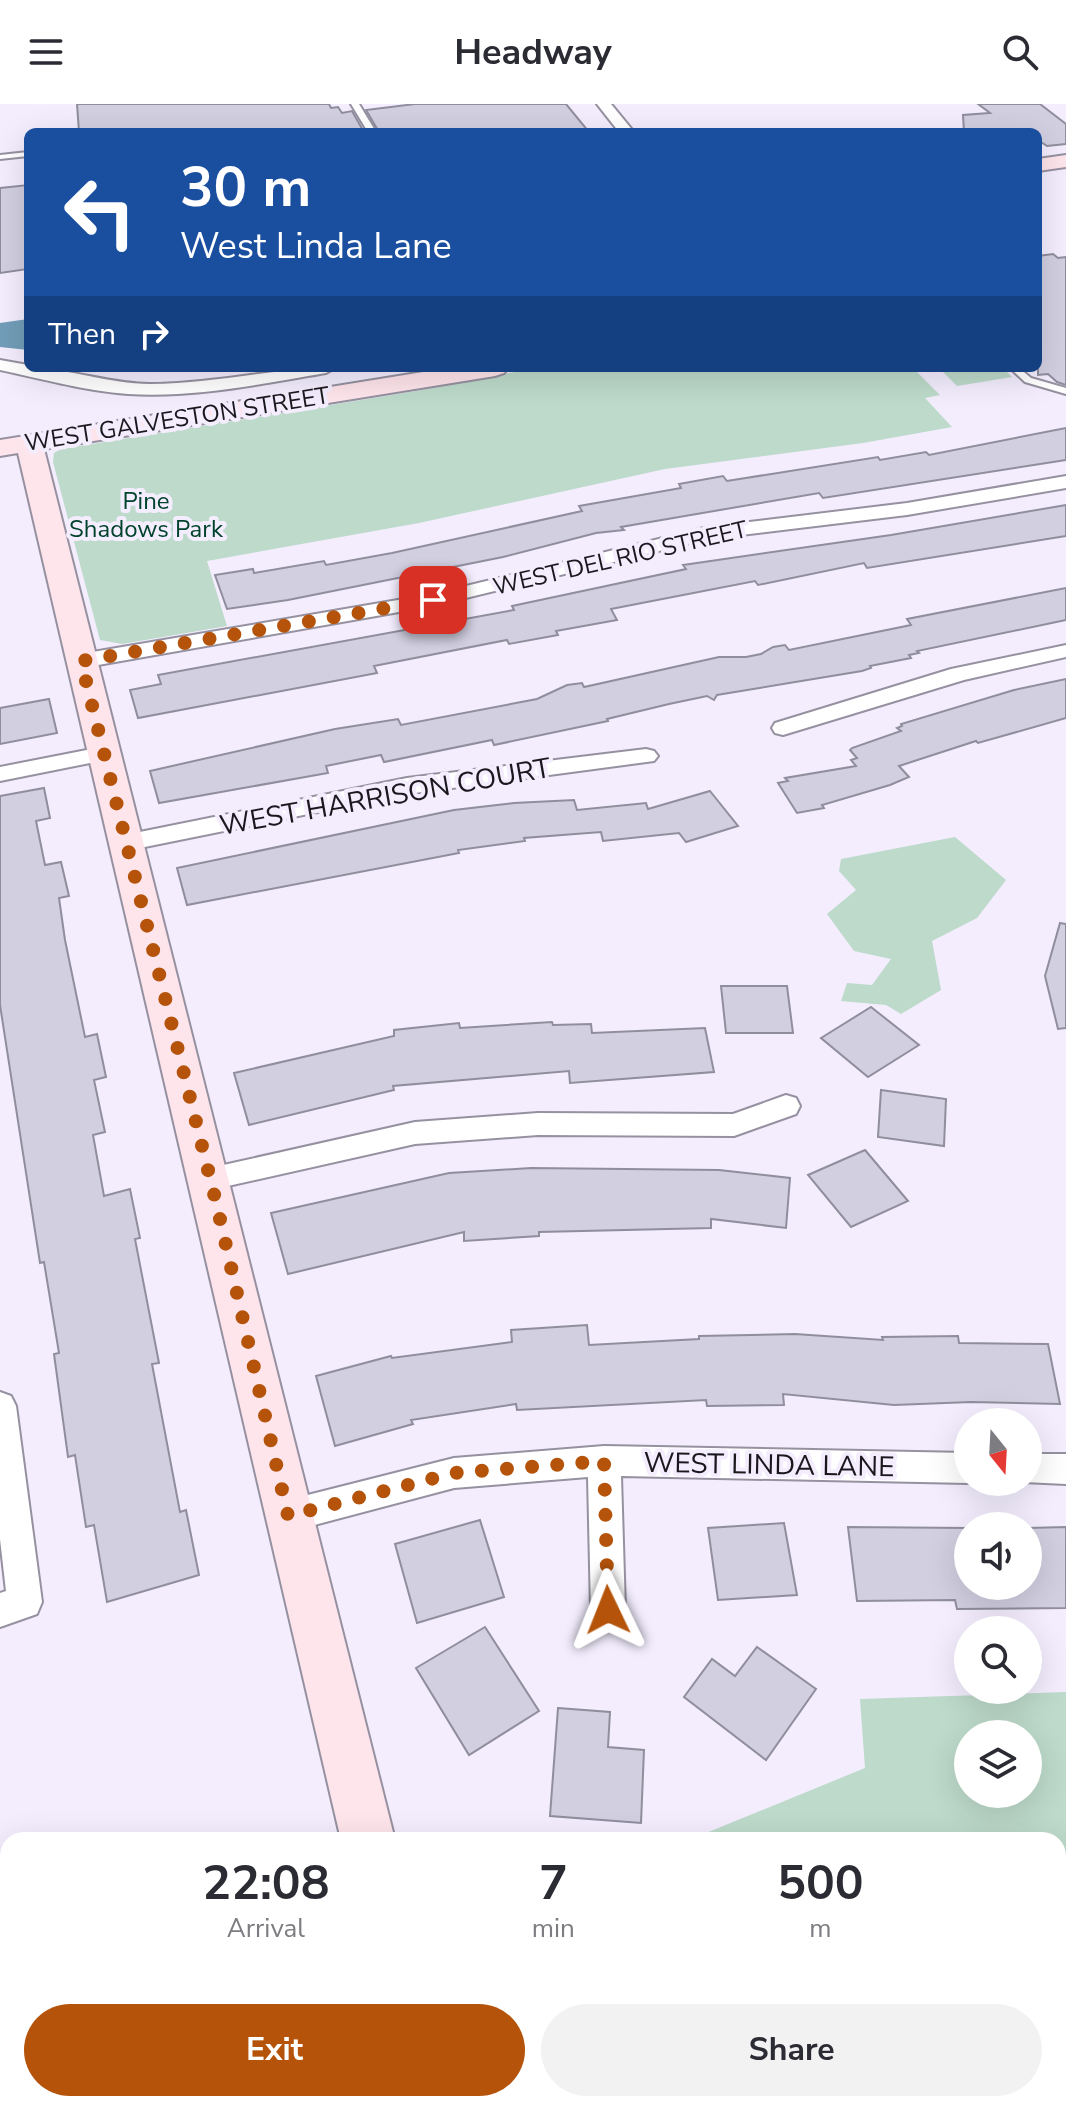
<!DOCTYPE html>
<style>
:root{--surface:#fff;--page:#f2f2f3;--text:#2b2b33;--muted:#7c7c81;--accent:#b45309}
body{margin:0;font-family:"Nunito Sans",sans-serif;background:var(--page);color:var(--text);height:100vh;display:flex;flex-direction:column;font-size:30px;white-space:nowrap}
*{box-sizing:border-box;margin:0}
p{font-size:26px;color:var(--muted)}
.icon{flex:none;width:44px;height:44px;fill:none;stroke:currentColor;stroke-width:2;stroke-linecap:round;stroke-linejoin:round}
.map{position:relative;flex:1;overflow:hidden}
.drawer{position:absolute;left:0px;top:1728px;width:1066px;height:280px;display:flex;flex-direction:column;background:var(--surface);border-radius:24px 24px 0 0;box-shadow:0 8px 32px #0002}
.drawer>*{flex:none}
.hud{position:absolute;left:24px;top:24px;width:1018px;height:244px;border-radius:12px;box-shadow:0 8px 32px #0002;background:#1a4fa0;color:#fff;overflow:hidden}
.needle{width:52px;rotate:162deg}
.controls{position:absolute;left:954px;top:1304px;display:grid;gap:16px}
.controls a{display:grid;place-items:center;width:88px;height:88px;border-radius:50%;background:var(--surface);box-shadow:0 8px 32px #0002;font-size:40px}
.pin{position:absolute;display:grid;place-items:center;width:68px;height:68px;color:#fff;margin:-34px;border-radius:16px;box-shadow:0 4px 12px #0006}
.me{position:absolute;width:88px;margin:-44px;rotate:358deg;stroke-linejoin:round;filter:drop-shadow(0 0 6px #0008)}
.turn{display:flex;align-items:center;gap:28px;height:168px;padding:0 24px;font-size:36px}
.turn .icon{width:104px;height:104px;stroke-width:2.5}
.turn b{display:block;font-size:56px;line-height:68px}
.then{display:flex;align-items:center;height:76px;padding:0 24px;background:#0003;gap:16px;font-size:30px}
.eta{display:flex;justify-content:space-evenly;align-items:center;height:136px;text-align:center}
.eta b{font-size:48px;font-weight:700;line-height:56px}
.button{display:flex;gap:16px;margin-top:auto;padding:16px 24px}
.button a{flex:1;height:92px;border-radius:48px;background:var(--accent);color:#fff;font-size:32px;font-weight:700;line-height:92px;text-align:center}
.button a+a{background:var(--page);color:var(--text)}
header{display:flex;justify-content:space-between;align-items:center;height:104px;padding:0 24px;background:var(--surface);font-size:36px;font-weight:700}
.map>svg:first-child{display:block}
.green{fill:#bddaca;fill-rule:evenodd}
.water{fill:#729db8}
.building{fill:#d1cfe0;stroke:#908e9e;stroke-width:2}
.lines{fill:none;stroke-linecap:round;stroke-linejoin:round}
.lane-casing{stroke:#9691a0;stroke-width:4}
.street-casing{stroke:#9691a0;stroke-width:4}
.secondary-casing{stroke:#9691a0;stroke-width:4}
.lane{fill:#fff;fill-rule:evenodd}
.street{fill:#fff;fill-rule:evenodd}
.secondary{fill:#fee4eb;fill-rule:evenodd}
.route{stroke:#b45309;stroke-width:14;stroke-dasharray:0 25.2}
.labels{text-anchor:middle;stroke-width:8;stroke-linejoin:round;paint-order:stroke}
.far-street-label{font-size:24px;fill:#1a181e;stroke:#f3edfe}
.far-park-label{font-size:24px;fill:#00422b;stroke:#f3edfe}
.street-label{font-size:28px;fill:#1a181e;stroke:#f3edfe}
</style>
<header><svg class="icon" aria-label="menu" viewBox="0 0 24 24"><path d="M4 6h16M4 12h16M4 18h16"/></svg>Headway<svg class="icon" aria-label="search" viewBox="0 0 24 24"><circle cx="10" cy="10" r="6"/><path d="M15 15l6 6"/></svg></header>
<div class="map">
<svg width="1066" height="2008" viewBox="0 0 1066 2008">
<rect width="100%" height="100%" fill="#f3edfe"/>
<g class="green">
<polygon points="535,264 913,264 940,291 925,294 952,323 863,339 665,365 419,419 207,457 227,522 122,540 100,536 53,358 54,349 61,345 416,287"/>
<polygon points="951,264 1003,264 1012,273 957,282 941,266"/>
<polygon points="955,733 1006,776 977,814 932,837 941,886 901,910 886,901 841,897 847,879 872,881 891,855 854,847 827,810 856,786 839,767 841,755"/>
<path d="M1066,1588V1851L1058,1854V1736H689L865,1664L860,1595ZM1028,1630V1690H968V1630Z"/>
<polygon points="487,2000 663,2000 641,2008 490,2008"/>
</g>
<polygon class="water" points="28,215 28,246 0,243 0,219"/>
<g class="building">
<polygon points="77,0 329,0 331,4 338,3 342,9 352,7 364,28 79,28"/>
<polygon points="415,0 566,0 589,28 379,28 366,6"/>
<polygon points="978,0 1040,0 1066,20 1066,40 1047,42 1038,36 1038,28 964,28 963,11 990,9"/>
<polygon points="28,81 28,165 0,169 0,84"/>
<polygon points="1053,150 1058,154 1066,153 1066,281 1057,278 1048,270 1038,271 1038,152"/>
<polygon points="1066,324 1066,356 823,394 819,389 621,423 624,426 596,429 503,453 288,496 227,505 215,471 253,465 254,469 324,457 326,461 392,449 582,407 579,402 681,384 679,380 723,372 727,377 878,353 880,356 926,348 929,351"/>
<polygon points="1066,401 1066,432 867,464 864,459 758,481 755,477 611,505 617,516 556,527 558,531 509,540 507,536 374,562 377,569 138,614 130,586 161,580 158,571 514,506 512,502 686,465 683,461 891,431"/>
<polygon points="1066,484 1066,516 917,547 919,549 909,551 911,554 870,562 871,564 862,567 717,591 714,596 707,592 669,600 607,615 608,617 494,641 492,636 384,658 381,651 326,662 328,669 159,699 150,667 335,625 398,615 401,621 537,595 567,581 582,579 584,583 719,553 746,553 761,550 773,543 785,541 789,546 911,521 907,515"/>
<polygon points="1066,575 1066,614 978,639 976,637 899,662 909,673 890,681 822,701 824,704 797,709 778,679 788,677 785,674 856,662 851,656 857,654 850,646 852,644 901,627 897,624 902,622 901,620 1014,586"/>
<polygon points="49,595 57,629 0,640 0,604"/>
<polygon points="44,684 50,714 36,717 45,761 61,758 69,792 59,794 65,836 85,933 97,930 106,973 94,976 105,1028 93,1031 104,1092 130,1085 140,1134 135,1135 159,1259 152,1260 180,1408 186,1406 199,1471 107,1498 94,1421 86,1423 75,1351 68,1353 54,1250 59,1249 44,1158 40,1159 0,901 0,692"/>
<polygon points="710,687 738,722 686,738 679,729 603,737 601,728 524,734 525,737 458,746 459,749 187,801 177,764 454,706 514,699 574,696 577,706 646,699 648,705"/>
<polygon points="1060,819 1066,820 1066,924 1058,925 1045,872"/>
<polygon points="721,882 787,882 793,929 726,929"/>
<polygon points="871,903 919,941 868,973 821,934"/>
<polygon points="552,918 553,921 591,920 592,929 705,924 714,968 570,979 569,967 393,982 394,986 249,1021 234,969 394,932 394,926 459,919 460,924"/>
<polygon points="881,986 946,995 944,1042 878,1033"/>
<polygon points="865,1046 908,1097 851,1123 808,1071"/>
<polygon points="531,1064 719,1066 790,1074 786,1124 711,1115 711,1124 539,1128 539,1132 464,1137 464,1128 288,1170 271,1109 449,1069"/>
<polygon points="587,1221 589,1241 699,1235 699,1232 795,1230 883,1236 882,1233 958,1232 959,1239 1048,1240 1060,1300 971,1298 894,1301 783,1290 784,1301 707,1302 706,1296 517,1306 516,1300 411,1316 413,1320 335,1342 316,1272 391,1252 392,1254 512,1238 511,1226"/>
<polygon points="480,1416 504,1493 417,1519 395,1440"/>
<polygon points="784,1419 797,1491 718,1496 708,1424"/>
<polygon points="848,1423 968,1424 968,1482 1028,1482 1028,1424 1066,1423 1066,1504 957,1505 955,1496 857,1497"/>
<polygon points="485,1523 539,1607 469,1651 416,1564"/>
<polygon points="757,1543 816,1585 766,1656 684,1593 712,1555 735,1572"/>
<polygon points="558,1604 610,1608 608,1643 644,1646 641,1719 550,1712"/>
</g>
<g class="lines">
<defs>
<g id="lane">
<polygon points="351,0 359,0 376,28 368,28"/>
<polygon points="28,48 28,52 0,55 0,51"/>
<polygon points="1010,264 1019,264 1031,274 1066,284 1066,290 1025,278"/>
</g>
<g id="street">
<polygon points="597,0 611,0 634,28 619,28"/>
<path d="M0,256L28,261V264C69,264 109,280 150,280C213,280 273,264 335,264L326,269C261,280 195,294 128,290C85,287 43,275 0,266Z"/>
<polygon points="1066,372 1066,384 907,411 708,435 433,502 81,564 70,557 81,550 433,490 708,423 907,399"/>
<polygon points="1066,541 1066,553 964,576 783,631 775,629 772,624 775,619 951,565"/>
<polygon points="102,643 110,645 114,650 110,655 0,677 0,663"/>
<polygon points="646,645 654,647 658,652 654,657 407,690 125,747 116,745 113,739 116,733 125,731 407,674"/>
<polygon points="786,991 796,994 800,1002 796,1010 734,1032 538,1031 415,1040 210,1086 200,1083 196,1075 200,1067 210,1064 415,1018 538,1009 733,1010"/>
<polygon points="0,1288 11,1292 16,1302 42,1498 37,1510 0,1523 0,1489 6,1487 0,1435"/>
<polygon points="604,1342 968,1349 968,1378 970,1378 968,1379 621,1372 625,1506 620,1518 608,1523 596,1518 591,1506 588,1373 454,1384 288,1428 276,1423 271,1412 276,1401 288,1396 454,1354"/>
<polygon points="1028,1350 1066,1350 1066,1380 1023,1378 1028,1378"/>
<polygon points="8,1964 8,2000 22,2000 0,2008 0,1967"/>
</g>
<g id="secondary">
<polygon points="1066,51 1066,63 1038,67 1038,55"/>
<polygon points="448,264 508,264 504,269 495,272 44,345 395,1736 341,1736 18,349 0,352 0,336"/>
<polygon points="404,2000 464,2000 466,2008 406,2008"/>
</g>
</defs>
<use href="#lane" class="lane-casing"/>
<use href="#street" class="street-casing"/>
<use href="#secondary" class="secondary-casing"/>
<use href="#lane" class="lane"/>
<use href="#street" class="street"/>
<use href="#secondary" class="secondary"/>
</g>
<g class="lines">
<polyline class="route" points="433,496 81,557 217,1102 288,1412 454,1369 604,1357 608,1506"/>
</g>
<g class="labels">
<g class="far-street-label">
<text transform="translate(177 315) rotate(-9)" y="8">WEST GALVESTON STREET</text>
<text transform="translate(620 454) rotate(-13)" y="8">WEST DEL RIO STREET</text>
</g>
<g class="far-park-label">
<text x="146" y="405">Pine<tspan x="146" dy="28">Shadows Park</tspan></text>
</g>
<g class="street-label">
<text transform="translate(385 692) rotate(-10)" y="10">WEST HARRISON COURT</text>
<text transform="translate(769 1360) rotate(1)" y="10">WEST LINDA LANE</text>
</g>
</g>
</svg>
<div class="controls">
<a><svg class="needle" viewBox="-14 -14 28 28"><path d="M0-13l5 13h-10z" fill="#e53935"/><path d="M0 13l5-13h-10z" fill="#7c7c81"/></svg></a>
<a><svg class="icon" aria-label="sound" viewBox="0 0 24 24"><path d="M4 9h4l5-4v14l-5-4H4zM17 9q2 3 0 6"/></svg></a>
<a><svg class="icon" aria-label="search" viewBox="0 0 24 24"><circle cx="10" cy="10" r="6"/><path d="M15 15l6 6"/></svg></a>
<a><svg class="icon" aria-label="layers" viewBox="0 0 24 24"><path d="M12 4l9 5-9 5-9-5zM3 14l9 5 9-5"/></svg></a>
</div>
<div class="pin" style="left:433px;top:496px;background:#d93025"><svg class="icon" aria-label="arrive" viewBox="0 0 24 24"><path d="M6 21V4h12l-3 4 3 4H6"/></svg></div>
<svg class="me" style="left:608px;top:1506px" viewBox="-20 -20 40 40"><path d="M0-17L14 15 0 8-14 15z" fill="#b45309" stroke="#fff" stroke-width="4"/></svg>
<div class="hud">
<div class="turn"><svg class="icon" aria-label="left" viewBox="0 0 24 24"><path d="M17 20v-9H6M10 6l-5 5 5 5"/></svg><div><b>30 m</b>West Linda Lane</div></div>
<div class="then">Then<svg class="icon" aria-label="right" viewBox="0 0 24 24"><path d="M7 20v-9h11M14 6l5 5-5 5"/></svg></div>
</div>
<section class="drawer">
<div class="eta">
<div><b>22:08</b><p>Arrival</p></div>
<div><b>7</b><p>min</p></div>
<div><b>500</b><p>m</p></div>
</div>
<div class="button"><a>Exit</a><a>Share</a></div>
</section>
</div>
